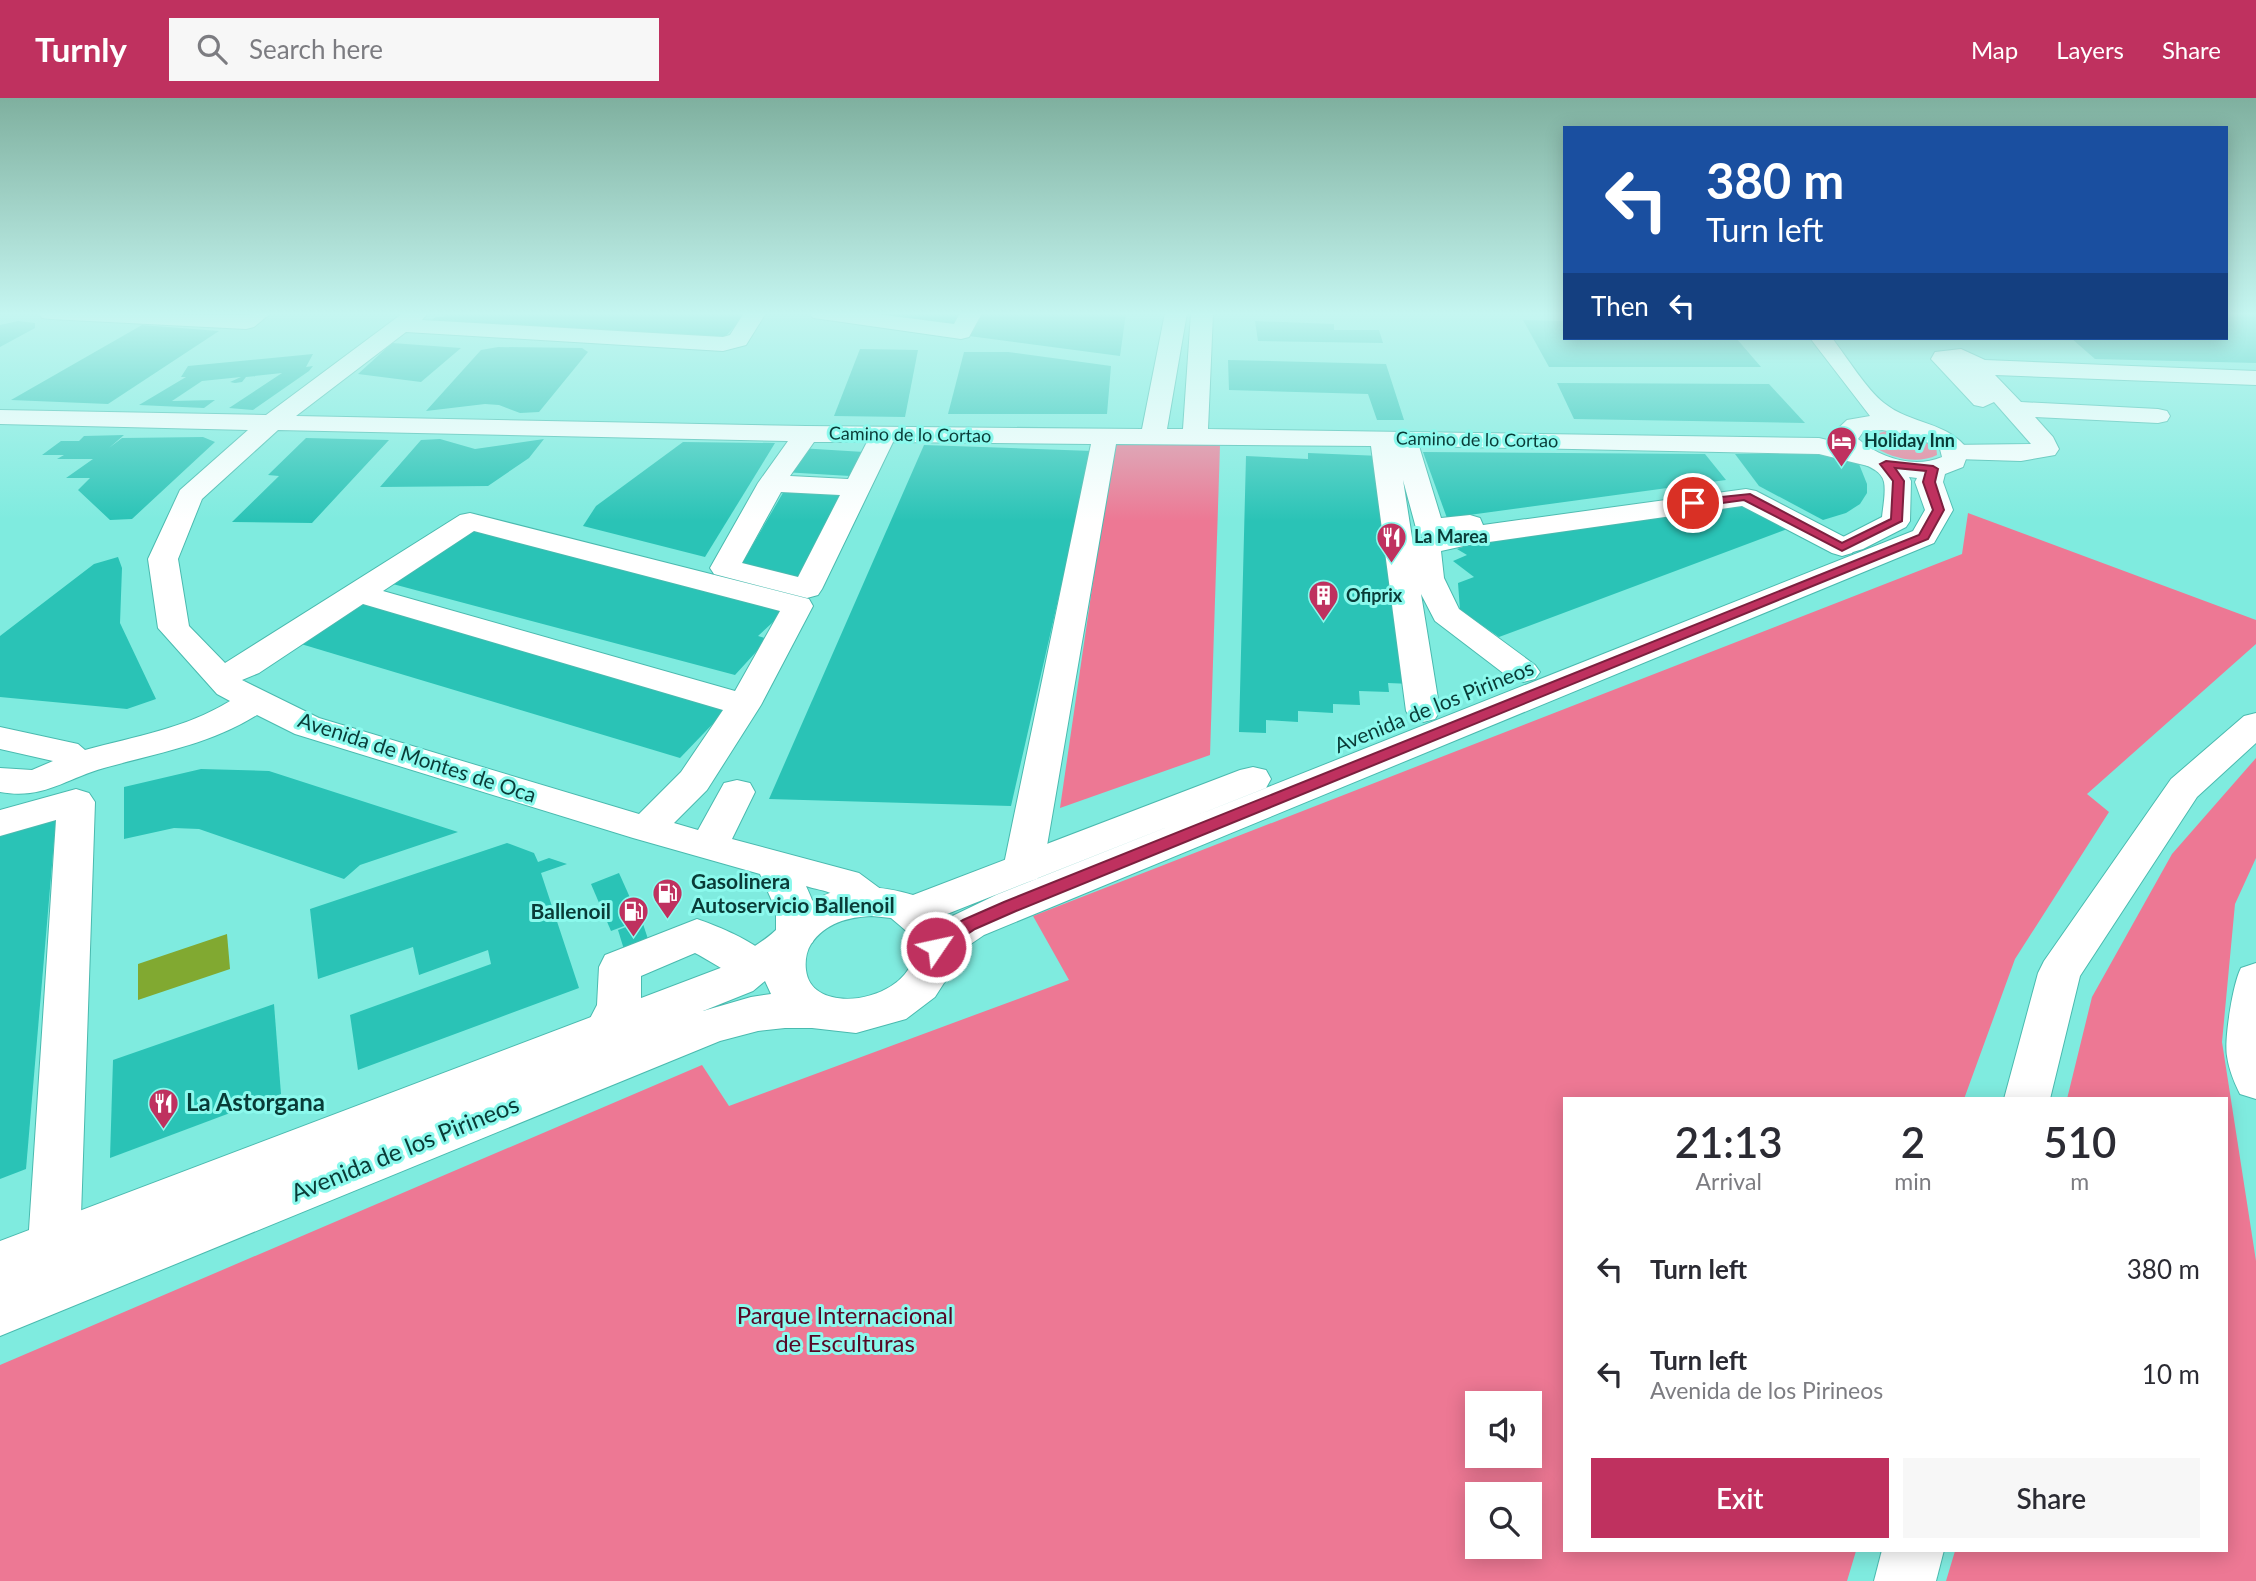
<!DOCTYPE html>
<style>
:root{--surface:#fff;--page:#f7f7f7;--text:#2b2b33;--muted:#7c7c81;--accent:#bf315f}
body{margin:0;font-family:Lato,sans-serif;background:var(--page);color:var(--text);height:100vh;display:flex;flex-direction:column;font-size:26px;white-space:nowrap}
*{box-sizing:border-box;margin:0}
p{font-size:23px;color:var(--muted)}
.icon{flex:none;width:38px;height:38px;fill:none;stroke:currentColor;stroke-width:2;stroke-linecap:round;stroke-linejoin:round}
.map{position:relative;flex:1;overflow:hidden}
.panel{position:absolute;left:1563px;top:999px;width:665px;height:455px;display:flex;flex-direction:column;background:var(--surface);border-radius:0px;box-shadow:0 4px 18px #0003}
.panel>*{flex:none}
.hud{position:absolute;left:1563px;top:28px;width:665px;height:214px;border-radius:0px;box-shadow:0 4px 18px #0003;background:#1a4fa0;color:#fff;overflow:hidden}
.tools{position:absolute;left:1465px;top:1293px;display:grid;gap:14px}
.tools a{display:grid;place-items:center;width:77px;height:77px;border-radius:0px;background:var(--surface);box-shadow:0 4px 18px #0003;font-size:35px}
.pin{position:absolute;display:grid;place-items:center;width:60px;height:60px;color:#fff;margin:-30px;border:4px solid #fff;border-radius:50%;box-shadow:0 2px 7px #0007}
.me{position:absolute;width:77px;margin:-38px;rotate:56deg;stroke-linejoin:round;filter:drop-shadow(0 0 5px #0008)}
.turn{display:flex;align-items:center;gap:24px;height:147px;padding:0 28px;font-size:32px}
.turn .icon{width:91px;height:91px;stroke-width:2.5}
.turn b{display:block;font-size:49px;line-height:60px}
.then{display:flex;align-items:center;height:66px;padding:0 28px;background:#0003;gap:14px;font-size:26px}
.eta{display:flex;justify-content:space-evenly;align-items:center;height:119px;text-align:center}
.eta b{font-size:42px;font-weight:600;line-height:49px}
.cta{display:flex;gap:14px;margin-top:auto;padding:14px 28px}
.cta a{flex:1;height:80px;border-radius:0px;background:var(--accent);color:#fff;font-size:28px;font-weight:600;line-height:80px;text-align:center}
.cta a+a{background:var(--page);color:var(--text)}
ul{padding:0;list-style:none}
li{display:flex;align-items:center;gap:21px;height:105px;padding:0 28px}
li div{flex:1}
li b{display:block;font-size:26px}
li em{font-style:normal}
header{display:flex;align-items:center;gap:42px;box-sizing:border-box;height:98px;padding:0 35px;background:var(--accent);color:#fff}
header strong{font-size:33px}
nav{display:flex;gap:38px;margin-inline-start:auto;font-size:24px}
.search{width:490px;height:63px;background:var(--page);display:flex;align-items:center;gap:18px;box-sizing:border-box;padding:0 24px;border-radius:0px;color:var(--muted);font-size:26px}
.map>svg:first-child{display:block}
.green{fill:#ed7894;fill-rule:evenodd}
.water{fill:#81a931}
.building{fill:#2ac3b6}
.lines{fill:none;stroke-linecap:round;stroke-linejoin:round}
.minor-casing{stroke:#4abaaf;stroke-width:2}
.major-casing{stroke:#4abaaf;stroke-width:2}
.highway-casing{stroke:#4abaaf;stroke-width:2}
.minor{fill:#fff;fill-rule:evenodd}
.major{fill:#fff;fill-rule:evenodd}
.highway{fill:#fff;fill-rule:evenodd}
.route{fill:#bf315f;stroke:#7c203e;stroke-width:2}
.labels{text-anchor:middle;stroke-width:6;stroke-linejoin:round;paint-order:stroke}
.far-street-label{font-size:18px;fill:#093b37;stroke:#8cf9ed}
.far-poi-label{font-size:18px;font-weight:bold;fill:#093b37;stroke:#8cf9ed;text-anchor:start}
.street-label{font-size:21px;fill:#093b37;stroke:#8cf9ed}
.poi-label{font-size:21px;font-weight:bold;fill:#093b37;stroke:#8cf9ed;text-anchor:start}
.near-poi-label{font-size:24px;font-weight:bold;fill:#093b37;stroke:#8cf9ed;text-anchor:start}
.near-street-label{font-size:24px;fill:#093b37;stroke:#8cf9ed}
.near-park-label{font-size:24px;fill:#560825;stroke:#8cf9ed}
</style>
<header>
<strong>Turnly</strong>
<div class="search"><svg class="icon" aria-label="search" viewBox="0 0 24 24"><circle cx="10" cy="10" r="6"/><path d="M15 15l6 6"/></svg>Search here</div>
<nav><a>Map</a><a>Layers</a><a>Share</a></nav>
</header>
<div class="map">
<svg width="2256" height="1483" viewBox="0 0 2256 1483">
<rect width="100%" height="100%" fill="#7febdf"/>
<g class="green">
<path d="M1889,332L1910,335L1936,347L1937,357C1917,367 1889,360 1872,347L1870,338Z"/>
<polygon points="1113,346 1220,347 1210,657 1060,710"/>
<path d="M1968,415L2256,522V546L2087,696L2109,714L2015,861L1964,1001H1564V1452L1856,1453L1847,1483H0V1267L702,967L729,1008L1069,882L1033,818L1962,456ZM1477,1306H1530V1358H1477ZM1477,1396H1530V1449H1477Z"/>
<polygon points="2256,660 2256,760 2235,806 2222,944 2256,1163 2256,1483 1946,1483 1955,1453 2226,1452 2226,1001 2067,1001 2092,899 2172,756"/>
</g>
<polygon class="water" points="227,836 230,871 138,902 138,866"/>
<g class="building">
<polygon points="448,215 731,215 746,216 724,240 427,225 436,219 443,219"/>
<polygon points="849,215 964,215 958,231"/>
<polygon points="982,215 1126,215 1120,258 969,238"/>
<polygon points="2226,215 2256,215 2256,265 2095,261 2071,240 2226,240"/>
<polygon points="1523,222 1564,223 1564,240 1736,240 1761,269 1549,269"/>
<polygon points="18,223 35,225 35,230 0,249 0,227"/>
<polygon points="1255,223 1334,226 1334,232 1379,232 1383,245 1258,243"/>
<polygon points="142,227 219,233 108,306 11,302"/>
<polygon points="392,245 461,250 421,284 358,276"/>
<polygon points="498,249 582,250 588,254 539,314 520,315 499,307 485,306 426,313 481,252"/>
<polygon points="860,251 918,252 905,319 834,318"/>
<polygon points="964,254 1008,254 1111,268 1107,316 948,316"/>
<polygon points="313,256 306,269 313,268 309,273 253,312 229,310 282,275 246,279 242,284 235,285 230,284 241,279 202,283 172,303 215,302 204,310 139,307 186,279 181,279 188,268"/>
<polygon points="1228,262 1386,266 1404,322 1377,322 1368,296 1229,292"/>
<polygon points="1557,285 1769,286 1805,325 1574,321"/>
<polygon points="124,337 109,350 122,340 203,339 215,344 132,421 110,422 78,392 90,380 66,380 93,361 57,361 64,357 42,357 61,343 79,343 84,338"/>
<polygon points="306,340 389,342 312,425 232,424 279,378 268,377"/>
<polygon points="440,341 475,351 544,341 529,360 488,388 380,389 421,342"/>
<polygon points="683,344 775,345 705,459 583,428 596,408"/>
<polygon points="924,347 1092,353 1011,708 769,701"/>
<polygon points="799,350 864,354 850,378 783,374"/>
<polygon points="1423,354 1705,356 1726,382 1447,420"/>
<polygon points="1308,355 1381,358 1412,586 1388,585 1389,594 1359,593 1360,607 1333,606 1333,615 1298,613 1298,624 1266,622 1266,635 1239,634 1246,358 1308,361"/>
<polygon points="1735,356 1833,356 1847,359 1859,366 1867,386 1867,395 1860,406 1846,415 1823,422 1759,388"/>
<polygon points="784,393 851,396 807,484 741,467"/>
<polygon points="1748,401 1798,427 1499,539 1460,512 1458,485 1474,479 1453,463 1467,457 1457,451 1504,435"/>
<polygon points="473,432 785,513 758,538 768,541 735,577 389,485"/>
<polygon points="118,459 122,470 120,525 156,601 127,611 0,599 0,538 94,466"/>
<polygon points="364,506 728,610 680,660 301,546"/>
<polygon points="201,671 269,673 458,734 360,767 344,781 199,731 174,730 124,741 124,689"/>
<polygon points="56,720 26,1071 0,1081 0,736"/>
<polygon points="507,745 534,755 538,764 549,760 567,766 541,775 579,890 358,972 350,917 491,866 488,852 419,877 413,849 318,881 310,811"/>
<polygon points="619,775 640,822 611,833 591,786"/>
<polygon points="642,823 651,850 626,858 618,832"/>
<polygon points="274,906 281,996 110,1060 113,962"/>
</g>
<g class="lines">
<defs>
<g id="minor">
<polygon points="39,215 242,217 271,215 254,229 246,231 50,221 42,220"/>
<path d="M403,215H428L422,222L723,239L730,237L744,215H766L746,247L723,253L406,234L296,318L806,328L1142,331L1165,215H1187L1167,331H1183L1191,215H1213L1208,331L1819,340L1877,354L1881,360L1877,366L1868,368L1819,356L1419,348L1441,420L1470,417L1480,420L1483,427L1746,391L1756,393L1852,443L1857,449L1852,455L1842,458L1832,455L1742,408L1468,447L1441,453L1444,480L1459,511L1535,567L1540,574L1535,581L1523,584L1511,581L1435,523L1421,496L1440,613L1435,621L1423,624L1411,621L1406,613L1371,348L1116,346L1043,771L1037,781L1023,785L1009,781L1003,771L1091,346L893,344L822,491L818,497L807,500L714,476L710,470L758,385L788,343L278,332L202,401L178,461L189,528L225,565L460,417L470,415L809,501L813,508L761,607L707,692L674,725L698,732L724,685L737,682L750,685L755,694L732,741L859,775L882,792L888,802L882,812C855,821 854,808 833,796C825,792 814,791 806,788C815,808 823,825 812,845L797,850L782,845L776,834V812L760,776L633,740L295,636L257,617C209,647 158,655 104,670C65,681 43,702 0,694V670L32,672L53,663L0,651V629L78,646L85,652C136,638 184,631 230,603L217,596L158,530L148,461L180,392L248,332L0,326V312L266,317ZM814,344H867L848,381L790,378ZM1403,382L1416,430L1420,436L1430,438L1416,442L1413,446ZM781,394L840,397L798,479L742,465ZM474,433L780,513L735,593L383,493ZM363,506L723,612L681,674L639,716L319,620L242,582L259,575Z"/>
<polygon points="810,215 869,215 954,226 960,215 982,215 969,239 961,241 821,221 813,220"/>
<polygon points="1961,251 1985,262 2256,273 2256,287 1995,277 2021,304 2158,311 2167,313 2170,318 2167,323 2158,325 2035,319 2053,339 2059,351 2055,357 2021,363 1956,361 1947,359 1943,353 1947,347 2031,346 1994,304 1983,309 1974,307 1931,261 1935,254"/>
<polygon points="76,691 89,695 95,704 80,1147 72,1164 54,1171 36,1164 28,1147 56,722 0,738 0,712"/>
<path d="M697,821C720,829 765,847 776,868L770,880C742,888 720,868 695,855L641,878V907L622,945L606,950L590,945L584,932L597,907L599,869L605,857Z"/>
</g>
<path id="major" d="M1810,240H1832C1846,258 1867,292 1884,305C1911,327 1948,323 1969,353L1963,369L1945,376L1943,384L1953,412L1934,445L984,837L956,856L951,874L935,899L906,921L856,935L812,930H785L758,933L720,943L0,1238V1143L723,869C741,856 765,844 780,828C817,789 861,781 913,797L1240,672L1253,669L1266,672L1271,681L1266,690L942,818L944,822L996,797L1913,433L1925,412L1915,384L1917,380L1909,379L1911,383L1910,423L1906,429L1863,451L1853,454L1843,451L1839,445L1843,439L1882,419C1883,409 1886,394 1884,384C1880,363 1836,366 1832,336L1847,322L1870,318ZM1882,332L1913,337L1940,351L1942,359C1914,371 1880,360 1858,341L1863,334ZM872,818L891,820L911,837C934,898 812,926 806,872C805,864 806,854 811,846C825,825 848,819 872,818ZM765,883L771,896L751,899L703,913L753,893Z"/>
<g id="highway">
<polygon points="2256,615 2256,645 2197,699 2080,878 2050,1001 2004,1001 2038,875 2044,863 2171,681 2244,618"/>
<path d="M2256,865V1001L2240,996C2234,984 2229,972 2227,958C2224,941 2233,885 2241,870Z"/>
<polygon points="1882,1452 1944,1452 1936,1483 1874,1483"/>
</g>
</defs>
<use href="#minor" class="minor-casing"/>
<use href="#major" class="major-casing"/>
<use href="#highway" class="highway-casing"/>
<use href="#minor" class="minor"/>
<use href="#major" class="major"/>
<use href="#highway" class="highway"/>
</g>
<linearGradient id="sky" x2="0" y2="1"><stop stop-color="#7fb09f"/><stop offset="0.51" stop-color="#c5f6f1"/><stop offset="1" stop-color="#c5f6f1" stop-opacity="0"/></linearGradient>
<rect width="2256" height="423" fill="url(#sky)"/>
<polygon class="route" points="1886,363 1933,368 1938,371 1935,384 1944,412 1928,441 1016,813 975,831 942,853 930,853 927,849 930,844 963,822 1004,804 1919,437 1933,412 1923,384 1926,373 1895,370 1904,383 1902,423 1842,453 1744,402 1693,409 1688,405 1693,402 1750,396 1842,445 1891,421 1893,383 1880,366"/>
<defs>
<symbol id="hotel-pin" viewBox="-11 -11 22 30"><path d="M0 17L-7.5 6A9.5 9.5 0 1 1 7.5 6Z" fill="#bf315f" stroke="#8cf9ed"/><path d="M-6-4.5h1.5V1H6V5H4.5V3h-9V5H-6ZM-4 0a1.8 1.8 0 1 1 3.6 0ZM.5 0V-2.5h3Q6-2.5 6 0Z" fill="#fff"/></symbol>
<symbol id="restaurant-pin" viewBox="-11 -11 22 30"><path d="M0 17L-7.5 6A9.5 9.5 0 1 1 7.5 6Z" fill="#bf315f" stroke="#8cf9ed"/><path d="M-5-6h1v4h1v-4h1v4h1v-4h1v5L-1.5 .5V6h-2V.5L-5-1ZM5-6V6H3V1.5H1.5Q1.5-4 5-6Z" fill="#fff"/></symbol>
<symbol id="building-pin" viewBox="-11 -11 22 30"><path d="M0 17L-7.5 6A9.5 9.5 0 1 1 7.5 6Z" fill="#bf315f" stroke="#8cf9ed"/><path d="M-4-6H4V6H1V3H-1V6H-4ZM-2.5-4.3h1.7v1.8h-1.7ZM.8-4.3h1.7v1.8H.8ZM-2.5-1h1.7V.8h-1.7ZM.8-1h1.7V.8H.8Z" fill="#fff"/></symbol>
<symbol id="fuel-pin" viewBox="-11 -11 22 30"><path d="M0 17L-7.5 6A9.5 9.5 0 1 1 7.5 6Z" fill="#bf315f" stroke="#8cf9ed"/><path d="M-5.5-6h7V0h2V4h1.3V-2.5L3-4.5l.8-.8L6-3V5H2.5V1h-1V6h-7ZM-4.2-4.7v3.2H.2V-4.7Z" fill="#fff"/></symbol>
</defs>
<g fill-rule="evenodd">
<use href="#hotel-pin" x="1824" y="326" width="35" height="47"/>
<use href="#restaurant-pin" x="1374" y="422" width="35" height="47"/>
<use href="#building-pin" x="1306" y="480" width="35" height="47"/>
<use href="#fuel-pin" x="650" y="778" width="35" height="47"/>
<use href="#fuel-pin" x="616" y="796" width="35" height="47"/>
<use href="#restaurant-pin" x="146" y="988" width="35" height="47"/>
</g>
<g class="labels">
<g class="far-street-label">
<text transform="translate(910 337) rotate(1)" y="6">Camino de lo Cortao</text>
<text transform="translate(1477 342) rotate(1)" y="6">Camino de lo Cortao</text>
</g>
<g class="far-poi-label">
<text x="1864" y="349">Holiday Inn</text>
<text x="1414" y="445">La Marea</text>
<text x="1346" y="504">Ofiprix</text>
</g>
<g class="street-label">
<text transform="translate(1434 609) rotate(-22)" y="7">Avenida de los Pirineos</text>
<text transform="translate(417 660) rotate(18)" y="7">Avenida de Montes de Oca</text>
</g>
<g class="poi-label">
<text x="691" y="791">Gasolinera<tspan x="691" dy="24">Autoservicio Ballenoil</tspan></text>
<text x="611" y="821" text-anchor="end">Ballenoil</text>
</g>
<g class="near-poi-label">
<text x="186" y="1013">La Astorgana</text>
</g>
<g class="near-street-label">
<text transform="translate(405 1051) rotate(-22)" y="8">Avenida de los Pirineos</text>
</g>
<g class="near-park-label">
<text x="845" y="1226">Parque Internacional<tspan x="845" dy="28">de Esculturas</tspan></text>
</g>
</g>
</svg>
<div class="tools">
<a><svg class="icon" aria-label="sound" viewBox="0 0 24 24"><path d="M4 9h4l5-4v14l-5-4H4zM17 9q2 3 0 6"/></svg></a>
<a><svg class="icon" aria-label="search" viewBox="0 0 24 24"><circle cx="10" cy="10" r="6"/><path d="M15 15l6 6"/></svg></a>
</div>
<div class="pin" style="left:1693px;top:405px;background:#d93025"><svg class="icon" aria-label="arrive" viewBox="0 0 24 24"><path d="M6 21V4h12l-3 4 3 4H6"/></svg></div>
<svg class="me" style="left:936px;top:849px" viewBox="-20 -20 40 40"><circle r="17" fill="#bf315f" stroke="#fff" stroke-width="3"/><path d="M0-11L8 9 0 5-8 9z" fill="#fff"/></svg>
<div class="hud">
<div class="turn"><svg class="icon" aria-label="left" viewBox="0 0 24 24"><path d="M17 20v-9H6M10 6l-5 5 5 5"/></svg><div><b>380 m</b>Turn left</div></div>
<div class="then">Then<svg class="icon" aria-label="left" viewBox="0 0 24 24"><path d="M17 20v-9H6M10 6l-5 5 5 5"/></svg></div>
</div>
<section class="panel">
<div class="eta">
<div><b>21:13</b><p>Arrival</p></div>
<div><b>2</b><p>min</p></div>
<div><b>510</b><p>m</p></div>
</div>
<ul>
<li><svg class="icon" aria-label="left" viewBox="0 0 24 24"><path d="M17 20v-9H6M10 6l-5 5 5 5"/></svg><div><b>Turn left</b></div><em>380 m</em></li>
<li><svg class="icon" aria-label="left" viewBox="0 0 24 24"><path d="M17 20v-9H6M10 6l-5 5 5 5"/></svg><div><b>Turn left</b><p>Avenida de los Pirineos</p></div><em>10 m</em></li>
</ul>
<div class="cta"><a>Exit</a><a>Share</a></div>
</section>
</div>
